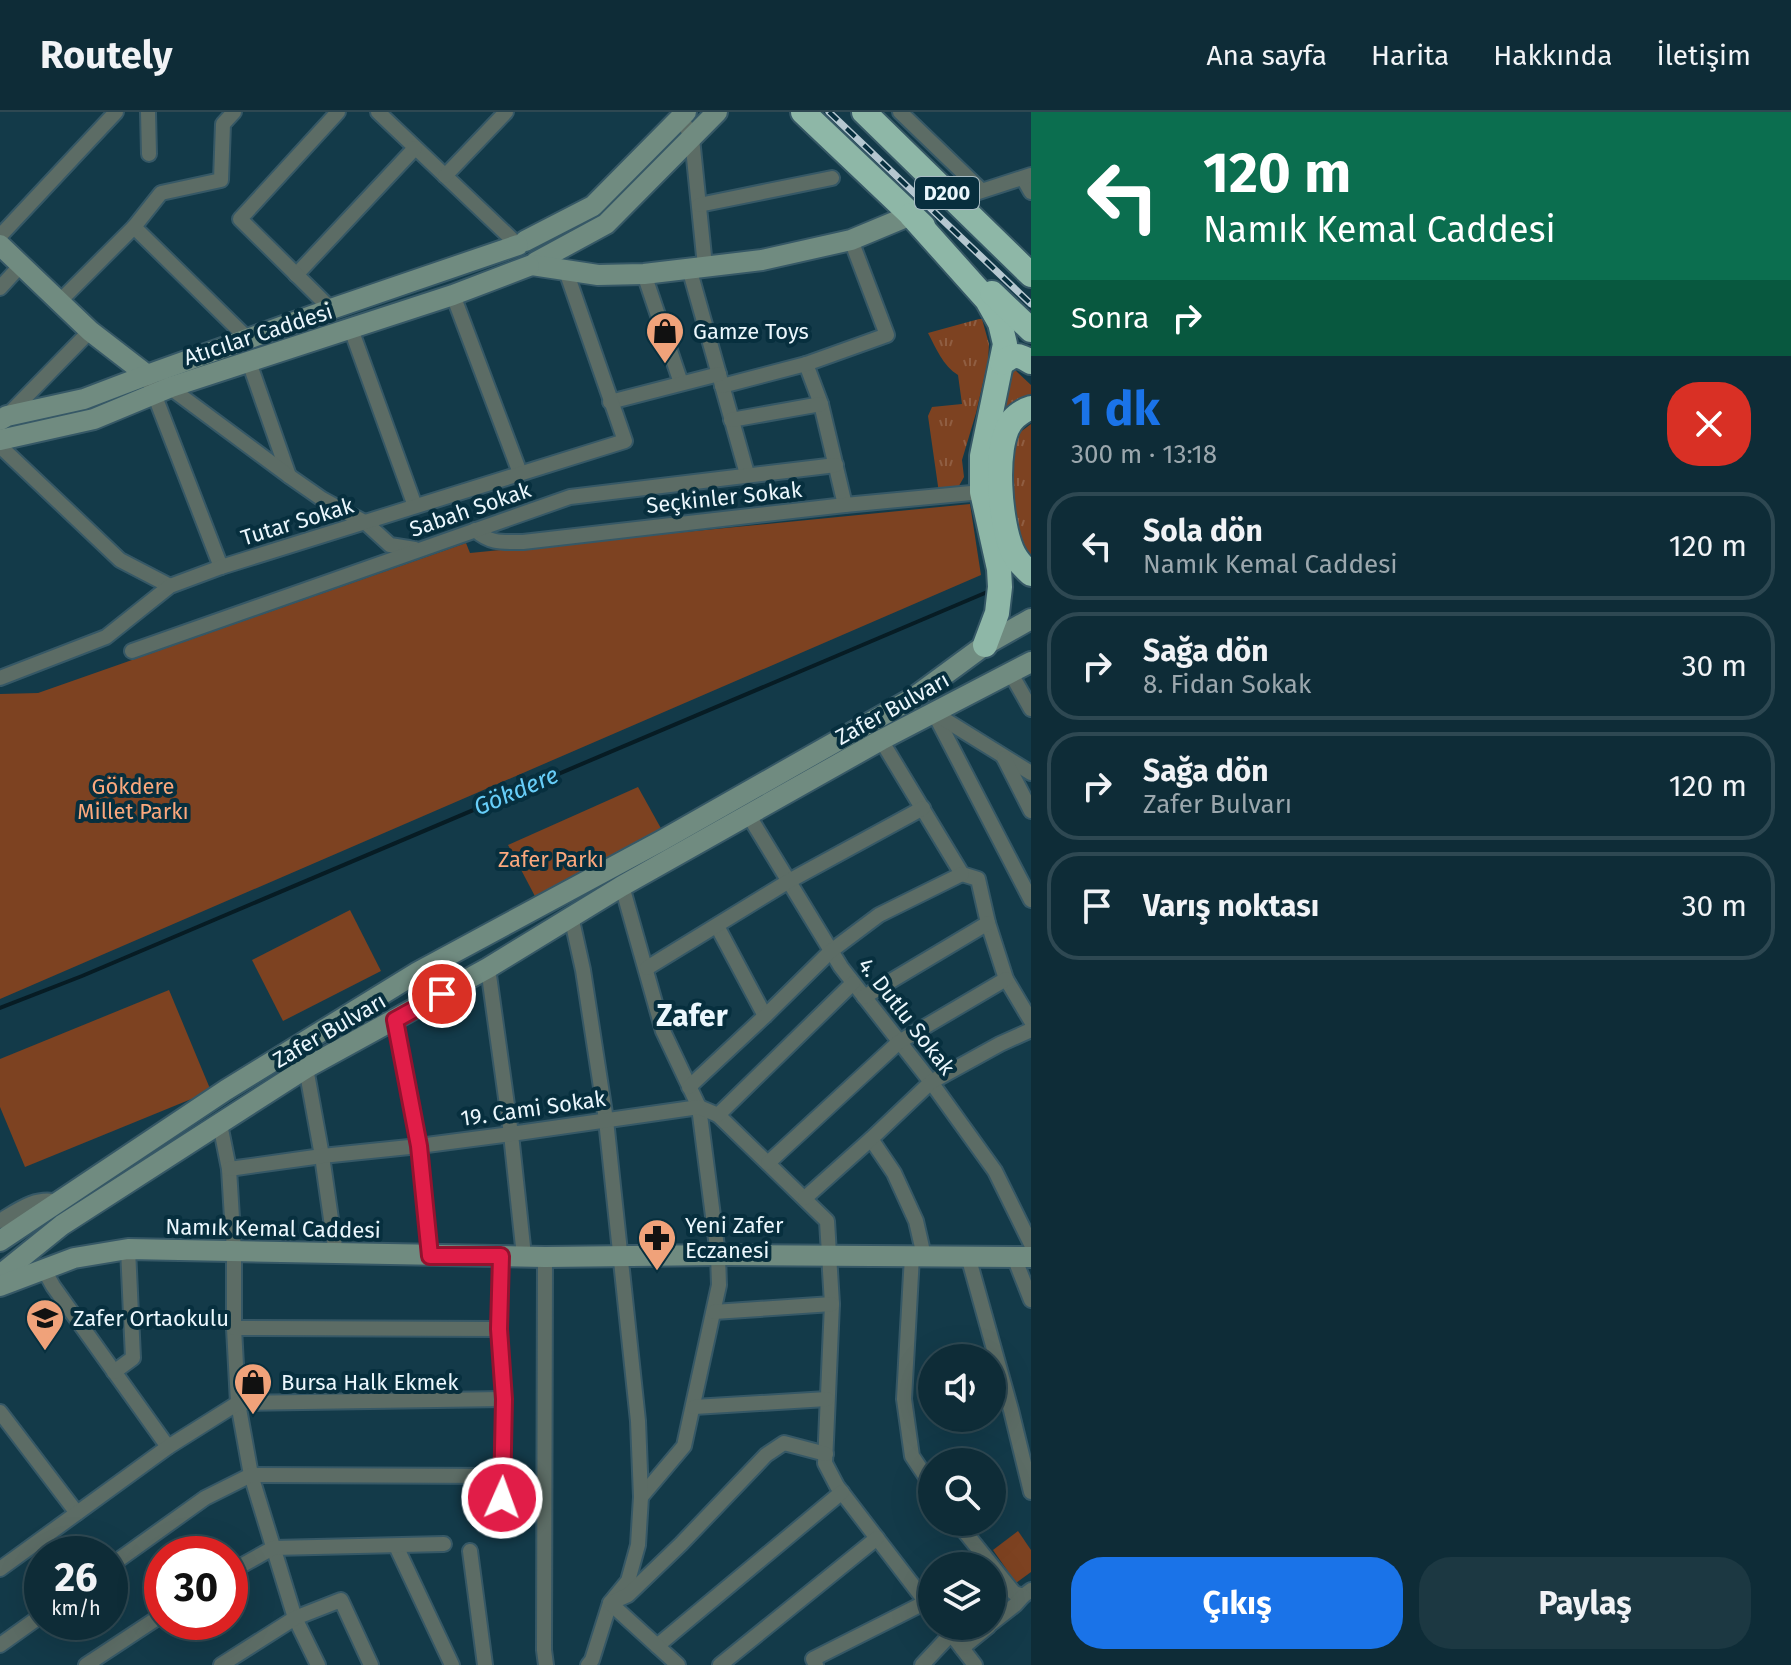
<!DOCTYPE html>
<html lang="tr">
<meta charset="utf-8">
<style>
:root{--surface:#0e2c37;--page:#1c3842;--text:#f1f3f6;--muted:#9ba7ad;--line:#2e4852;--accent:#1a73e8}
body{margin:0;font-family:"Fira Sans",sans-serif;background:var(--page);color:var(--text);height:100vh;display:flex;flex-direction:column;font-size:30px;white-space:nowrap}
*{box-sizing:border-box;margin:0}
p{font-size:26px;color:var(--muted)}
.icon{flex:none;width:44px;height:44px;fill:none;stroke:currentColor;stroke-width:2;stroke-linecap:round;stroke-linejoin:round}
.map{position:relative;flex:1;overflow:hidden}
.sheet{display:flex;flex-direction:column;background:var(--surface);width:760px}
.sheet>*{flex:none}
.top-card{background:#0b6e4f;color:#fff;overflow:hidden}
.tools{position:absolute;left:918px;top:1232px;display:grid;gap:16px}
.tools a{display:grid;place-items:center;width:88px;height:88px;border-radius:50%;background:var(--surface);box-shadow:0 8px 32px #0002,0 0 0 2px var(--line);font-size:40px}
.speed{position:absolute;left:24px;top:1424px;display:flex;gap:16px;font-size:40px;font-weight:700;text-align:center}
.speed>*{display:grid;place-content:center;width:104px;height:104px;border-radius:50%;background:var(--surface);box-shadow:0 8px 32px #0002,0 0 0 2px var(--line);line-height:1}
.speed small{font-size:20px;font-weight:400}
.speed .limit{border:12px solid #d22;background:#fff;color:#111}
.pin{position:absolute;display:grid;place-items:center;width:68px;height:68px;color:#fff;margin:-34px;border:4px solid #fff;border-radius:50%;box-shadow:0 2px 8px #0007}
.me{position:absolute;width:88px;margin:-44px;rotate:2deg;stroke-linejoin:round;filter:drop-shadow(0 0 6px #0008)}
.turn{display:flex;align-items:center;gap:28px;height:168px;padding:0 40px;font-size:36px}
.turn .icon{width:104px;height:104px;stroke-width:2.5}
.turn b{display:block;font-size:56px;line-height:68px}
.then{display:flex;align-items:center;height:76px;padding:0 40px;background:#0003;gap:16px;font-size:30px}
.round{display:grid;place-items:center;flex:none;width:84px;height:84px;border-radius:32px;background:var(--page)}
.overview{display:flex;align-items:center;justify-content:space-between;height:136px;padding:0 40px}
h1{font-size:48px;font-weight:700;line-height:60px;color:var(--accent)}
.action{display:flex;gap:16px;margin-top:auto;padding:16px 40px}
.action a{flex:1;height:92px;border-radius:32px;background:var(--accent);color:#fff;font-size:32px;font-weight:700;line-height:92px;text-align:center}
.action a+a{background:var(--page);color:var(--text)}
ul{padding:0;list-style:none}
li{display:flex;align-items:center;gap:24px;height:108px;margin:0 16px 12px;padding:0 24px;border:4px solid var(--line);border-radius:32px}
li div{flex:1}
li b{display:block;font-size:30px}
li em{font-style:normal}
header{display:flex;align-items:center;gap:48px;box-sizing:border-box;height:112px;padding:0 40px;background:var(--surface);border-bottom:2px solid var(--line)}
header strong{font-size:38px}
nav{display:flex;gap:44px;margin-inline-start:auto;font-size:28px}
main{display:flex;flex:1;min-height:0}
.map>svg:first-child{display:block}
.grass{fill:url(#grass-tufts)}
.park{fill:#7d4221}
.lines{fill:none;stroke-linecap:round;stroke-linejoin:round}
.stream{stroke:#071c24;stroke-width:4}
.street-casing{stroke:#365866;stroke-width:18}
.secondary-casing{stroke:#365866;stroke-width:24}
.highway-casing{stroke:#365866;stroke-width:28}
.street{stroke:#5c6c65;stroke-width:14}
.secondary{stroke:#708b80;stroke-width:20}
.highway{stroke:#8eb7a7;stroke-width:24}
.rail-casing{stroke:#b5c7d0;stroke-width:7}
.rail{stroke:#072f3e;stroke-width:4;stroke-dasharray:12;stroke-linecap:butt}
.route-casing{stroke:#92132f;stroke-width:20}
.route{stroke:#e11d48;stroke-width:14}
.labels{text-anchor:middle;stroke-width:8;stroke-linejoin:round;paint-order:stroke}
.shield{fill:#072f3e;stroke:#a7bbc4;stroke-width:2}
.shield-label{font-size:20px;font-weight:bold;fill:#ebf7fd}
.poi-label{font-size:22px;fill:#ebf7fd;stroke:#072f3e;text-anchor:start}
.street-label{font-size:22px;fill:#ebf7fd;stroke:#072f3e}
.park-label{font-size:22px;fill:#fba87d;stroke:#072f3e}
.water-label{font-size:24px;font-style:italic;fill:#67cef9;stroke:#072f3e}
.district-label{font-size:30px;font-weight:bold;fill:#ebf7fd;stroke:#072f3e}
</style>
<header>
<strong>Routely</strong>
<nav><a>Ana sayfa</a><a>Harita</a><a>Hakkında</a><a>İletişim</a></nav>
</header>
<main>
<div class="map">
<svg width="1031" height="1553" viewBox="0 0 1031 1553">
<defs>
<pattern id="grass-tufts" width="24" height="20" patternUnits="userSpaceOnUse" patternTransform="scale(2)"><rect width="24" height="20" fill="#7d4221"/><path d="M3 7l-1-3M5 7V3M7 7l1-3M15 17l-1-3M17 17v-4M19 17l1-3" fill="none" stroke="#905e42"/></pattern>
</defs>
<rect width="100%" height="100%" fill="#133a49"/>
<g class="grass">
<path d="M979,207H982L989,232L988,249L976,301L962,348L964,365L956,379L939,381L928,304L932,295L962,292L958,263C943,254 936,236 928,221Z"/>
<polygon points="1014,257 1031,273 1031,289 1026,293 992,407 1006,258"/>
<polygon points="1031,312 1031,445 1023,430 1007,377 1009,335 1019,321"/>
</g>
<g class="park">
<polygon points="970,392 981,463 0,887 0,582 38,581 466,431 470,441"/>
<polygon points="638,675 663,720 538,790 508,733"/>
<polygon points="350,798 381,859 283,909 252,848"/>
<polygon points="169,878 211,979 25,1055 0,995 0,947"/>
<polygon points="1018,1419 1031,1438 1031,1460 1016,1471 993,1438"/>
</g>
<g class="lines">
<polyline class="stream" points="0,896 82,864 992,478"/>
<defs>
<g id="street">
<polyline points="148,0 149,42"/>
<polyline points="378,0 518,133"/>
<polyline points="900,0 981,78"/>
<polyline points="681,5 692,26 705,154"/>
<polyline points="445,64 506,0"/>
<polyline points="1023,66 1031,80"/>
<polyline points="954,88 1031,63"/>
<polyline points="699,93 832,66"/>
<polyline points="134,115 247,226"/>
<polyline points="0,124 116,0"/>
<polyline points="689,156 747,362"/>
<polyline points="644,162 681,271"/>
<polyline points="296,163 415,36"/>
<polyline points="0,176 21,153"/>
<polyline points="453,183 520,361"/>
<polyline points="59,190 134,115 161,81 221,68 223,12 234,0"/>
<polyline points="331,197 240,107 338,0"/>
<polyline points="351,217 415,394"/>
<polyline points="249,250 289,364"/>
<polyline points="806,252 821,292 845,393"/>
<polyline points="165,272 289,364 322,387 366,411 390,433 415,437"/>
<polyline points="151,274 221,455"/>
<polyline points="722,274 806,252 887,223 851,128"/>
<polyline points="610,290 719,262"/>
<polyline points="7,304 90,219"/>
<polyline points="731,308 821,292"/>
<polyline points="0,334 120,448 170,474"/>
<path d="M475,418C491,432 502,430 523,430L845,393L982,380"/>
<polyline points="132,539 570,385 836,353"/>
<polyline points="1010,560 1031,597"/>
<polyline points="0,566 106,525 170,474 221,455 625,329 566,159"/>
<polyline points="934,601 1031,788"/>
<polyline points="934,601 1031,661"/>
<polyline points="881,628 962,762 978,767 988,811 1006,867 1031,909"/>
<polyline points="1004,646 1031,699"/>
<polyline points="749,704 841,855 931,970 995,1059 1031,1132"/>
<polyline points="622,774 663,919 699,995 718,1143 719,1173 684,1334 641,1385"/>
<polyline points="571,804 583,858 606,1008 638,1309 641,1385 638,1433 628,1469 610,1491 592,1548 588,1553"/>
<polyline points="717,814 765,904"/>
<polyline points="488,856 511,1022 524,1144"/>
<polyline points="647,856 789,769 923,696"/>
<polyline points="864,885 988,811"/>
<polyline points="395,908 419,1034 430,1144"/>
<polyline points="306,956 322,1044 336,1142"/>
<polyline points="689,975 765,904 831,839 879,803 962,762"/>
<polyline points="718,1003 827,1109 832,1192 825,1351 837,1374 932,1498"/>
<polyline points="220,1012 229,1057 234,1139 234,1216 238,1291 251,1363 295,1506 318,1553"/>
<polyline points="871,1027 894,1061 916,1109 924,1144"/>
<polyline points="768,1051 899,930 1006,867"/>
<polyline points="229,1057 322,1044 419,1034 511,1022 699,995 718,1003 853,871"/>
<polyline points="805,1086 871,1027 931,970 1000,932 1031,918"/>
<path d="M0,1109C18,1098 36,1084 58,1090"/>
<polyline points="912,1144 904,1287 912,1344 932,1374"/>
<polyline points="968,1144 1011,1298 1031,1380"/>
<polyline points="545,1145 544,1538 546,1553"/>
<polyline points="1014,1145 1031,1188"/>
<polyline points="43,1156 53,1174 168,1335"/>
<polyline points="714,1200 832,1192"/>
<polyline points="234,1216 499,1217"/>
<polyline points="114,1260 133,1246 128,1137"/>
<polyline points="694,1295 827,1287"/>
<polyline points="0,1300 77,1401"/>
<polyline points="500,1407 504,1287 499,1217 501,1144"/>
<polyline points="957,1410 1014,1481 1023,1484 1031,1478"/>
<polyline points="396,1434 452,1553"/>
<polyline points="470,1439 485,1553"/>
<polyline points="110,1454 205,1386 251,1363 503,1364"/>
<polyline points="0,1457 168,1335 238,1291 504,1287"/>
<polyline points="230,1460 273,1436 444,1432"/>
<polyline points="992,1511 1015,1493 1023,1484"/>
<polyline points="945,1514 975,1553"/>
<polyline points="0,1533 42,1503"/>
<polyline points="657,1534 842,1380"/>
<polyline points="962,1536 989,1514"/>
<polyline points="86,1553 162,1503"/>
<polyline points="221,1553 295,1506 341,1488 371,1553"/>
<polyline points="678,1553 610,1491 628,1483 681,1432 766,1343 784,1331 826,1342"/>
<polyline points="720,1553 877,1426"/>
<polyline points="816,1553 813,1547 926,1490"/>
<polyline points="922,1553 951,1522"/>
</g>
<g id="secondary">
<polyline points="525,129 593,94 686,0"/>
<polyline points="0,133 90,219 147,263"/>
<polyline points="536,150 606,112 717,0"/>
<polyline points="532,153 598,163 644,162 762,148 851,128 911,103"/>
<polyline points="0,308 7,304 84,287 147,263 331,197 518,133"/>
<polyline points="0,328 94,307 171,275 453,183 529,154"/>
<polyline points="0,1129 226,978 418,860 661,729 913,586 985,533 1031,507"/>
<polyline points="0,1163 62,1113 306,956 488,856 622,774 881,628 1031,550"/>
<polyline points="0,1174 74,1146 128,1137 545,1145 718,1143 1031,1145"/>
</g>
<g id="highway">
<polyline points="803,0 923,114"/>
<polyline points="864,0 1031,163"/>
<polyline points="911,103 987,188 1000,211 1005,232 982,344 982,380 999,457 1000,475 997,501 985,533"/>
<polyline points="992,181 1031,218"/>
<path d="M1002,251C1015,242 1017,242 1031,250"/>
<path d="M1031,296C1024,298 1015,304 1011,310C993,335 1000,411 1012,438C1016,448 1023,455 1031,462"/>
</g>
</defs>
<use href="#street" class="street-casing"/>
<use href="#secondary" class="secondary-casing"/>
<use href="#highway" class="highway-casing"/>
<use href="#street" class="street"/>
<use href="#secondary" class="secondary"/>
<use href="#highway" class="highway"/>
<defs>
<polyline id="rail" points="829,0 1031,192"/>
</defs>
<use href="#rail" class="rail-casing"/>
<use href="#rail" class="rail"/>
</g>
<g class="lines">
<defs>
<polyline id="route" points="442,882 395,908 419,1034 430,1144 501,1144 499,1217 504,1287 502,1386"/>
</defs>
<use href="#route" class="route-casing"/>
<use href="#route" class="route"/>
</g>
<defs>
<symbol id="shop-pin" viewBox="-11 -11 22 30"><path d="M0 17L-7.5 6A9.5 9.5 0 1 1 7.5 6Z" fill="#f0a27a" stroke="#072f3e"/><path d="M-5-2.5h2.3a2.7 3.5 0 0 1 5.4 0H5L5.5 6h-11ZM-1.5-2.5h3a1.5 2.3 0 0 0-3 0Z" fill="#111"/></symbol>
<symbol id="pharmacy-pin" viewBox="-11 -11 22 30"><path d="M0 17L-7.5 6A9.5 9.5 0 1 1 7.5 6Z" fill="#f0a27a" stroke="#072f3e"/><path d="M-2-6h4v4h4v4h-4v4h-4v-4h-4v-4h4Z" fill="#111"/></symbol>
<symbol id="school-pin" viewBox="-11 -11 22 30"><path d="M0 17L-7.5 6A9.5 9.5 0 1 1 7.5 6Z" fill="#f0a27a" stroke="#072f3e"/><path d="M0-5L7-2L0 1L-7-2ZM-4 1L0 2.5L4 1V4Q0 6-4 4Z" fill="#111"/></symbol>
</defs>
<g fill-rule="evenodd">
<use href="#shop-pin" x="643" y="197" width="44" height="60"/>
<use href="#pharmacy-pin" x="635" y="1104" width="44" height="60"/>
<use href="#school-pin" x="23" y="1184" width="44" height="60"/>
<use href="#shop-pin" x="231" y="1248" width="44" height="60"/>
</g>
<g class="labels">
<rect class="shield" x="915" y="65" width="64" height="32" rx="6"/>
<g class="shield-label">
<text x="947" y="88">D200</text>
</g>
<g class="poi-label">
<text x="693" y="227">Gamze Toys</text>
<text x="685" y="1121">Yeni Zafer<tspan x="685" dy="25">Eczanesi</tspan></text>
<text x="73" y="1214">Zafer Ortaokulu</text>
<text x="281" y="1278">Bursa Halk Ekmek</text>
</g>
<g class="street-label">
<text transform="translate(258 222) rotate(-18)" y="8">Atıcılar Caddesi</text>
<text transform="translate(724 385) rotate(-6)" y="8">Seçkinler Sokak</text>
<text transform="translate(470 397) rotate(-19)" y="8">Sabah Sokak</text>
<text transform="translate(297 409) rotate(-17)" y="8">Tutar Sokak</text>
<text transform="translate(892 596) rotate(-29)" y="8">Zafer Bulvarı</text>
<text transform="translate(907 904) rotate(52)" y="8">4. Dutlu Sokak</text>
<text transform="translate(329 918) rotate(-30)" y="8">Zafer Bulvarı</text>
<text transform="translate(533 996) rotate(-8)" y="8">19. Cami Sokak</text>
<text transform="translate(273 1116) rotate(1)" y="8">Namık Kemal Caddesi</text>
</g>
<g class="park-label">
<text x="133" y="682">Gökdere<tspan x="133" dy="25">Millet Parkı</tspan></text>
<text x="551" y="755">Zafer Parkı</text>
</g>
<g class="water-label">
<text transform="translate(516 679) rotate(-23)" y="8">Gökdere</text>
</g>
<g class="district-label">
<text x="692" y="914">Zafer</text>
</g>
</g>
</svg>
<div class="tools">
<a><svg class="icon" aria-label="sound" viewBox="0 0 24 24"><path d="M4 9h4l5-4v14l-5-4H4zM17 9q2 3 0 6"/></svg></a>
<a><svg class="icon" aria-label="search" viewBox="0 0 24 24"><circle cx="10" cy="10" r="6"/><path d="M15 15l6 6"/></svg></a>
<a><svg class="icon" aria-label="layers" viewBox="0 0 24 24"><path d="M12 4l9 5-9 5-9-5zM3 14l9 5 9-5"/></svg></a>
</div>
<div class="speed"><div>26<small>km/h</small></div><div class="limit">30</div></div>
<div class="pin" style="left:442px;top:882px;background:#d93025"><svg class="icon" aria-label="arrive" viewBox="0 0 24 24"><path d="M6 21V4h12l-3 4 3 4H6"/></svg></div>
<svg class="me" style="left:502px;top:1386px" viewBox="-20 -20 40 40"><circle r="17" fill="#e11d48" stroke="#fff" stroke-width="3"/><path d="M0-11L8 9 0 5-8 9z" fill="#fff"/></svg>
</div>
<section class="sheet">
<div class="top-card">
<div class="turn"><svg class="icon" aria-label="left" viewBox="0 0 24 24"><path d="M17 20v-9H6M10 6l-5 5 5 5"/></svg><div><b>120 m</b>Namık Kemal Caddesi</div></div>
<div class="then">Sonra<svg class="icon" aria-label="right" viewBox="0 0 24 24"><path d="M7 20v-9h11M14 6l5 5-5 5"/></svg></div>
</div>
<div class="overview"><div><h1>1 dk</h1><p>300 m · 13:18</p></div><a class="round" style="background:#d93025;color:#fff"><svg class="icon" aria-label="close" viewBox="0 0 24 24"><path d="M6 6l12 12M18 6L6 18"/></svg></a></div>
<ul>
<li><svg class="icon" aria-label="left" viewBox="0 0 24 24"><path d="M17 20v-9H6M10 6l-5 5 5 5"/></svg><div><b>Sola dön</b><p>Namık Kemal Caddesi</p></div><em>120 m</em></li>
<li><svg class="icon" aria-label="right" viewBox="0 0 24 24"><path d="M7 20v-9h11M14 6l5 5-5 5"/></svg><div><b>Sağa dön</b><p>8. Fidan Sokak</p></div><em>30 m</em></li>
<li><svg class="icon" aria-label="right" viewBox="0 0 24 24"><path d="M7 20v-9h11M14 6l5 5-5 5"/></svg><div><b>Sağa dön</b><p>Zafer Bulvarı</p></div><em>120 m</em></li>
<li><svg class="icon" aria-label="arrive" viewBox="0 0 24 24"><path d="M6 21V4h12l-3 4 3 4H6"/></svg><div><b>Varış noktası</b></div><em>30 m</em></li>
</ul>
<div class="action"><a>Çıkış</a><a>Paylaş</a></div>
</section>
</main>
